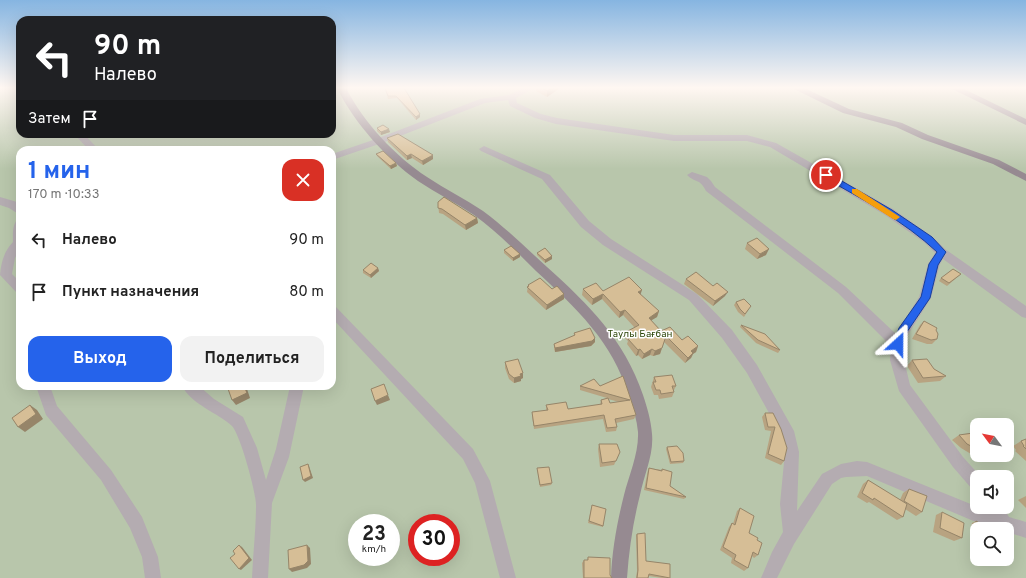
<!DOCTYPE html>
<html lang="ru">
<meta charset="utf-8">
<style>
:root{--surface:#fff;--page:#f2f2f2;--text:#222;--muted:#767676;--accent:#2563eb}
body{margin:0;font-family:Overpass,sans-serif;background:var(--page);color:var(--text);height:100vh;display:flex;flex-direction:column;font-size:15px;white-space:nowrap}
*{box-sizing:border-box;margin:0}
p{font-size:13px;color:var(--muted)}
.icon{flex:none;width:22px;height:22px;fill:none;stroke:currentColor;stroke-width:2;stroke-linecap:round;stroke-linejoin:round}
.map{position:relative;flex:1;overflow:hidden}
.panel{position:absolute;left:16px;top:146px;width:320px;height:244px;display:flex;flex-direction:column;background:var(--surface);border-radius:12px;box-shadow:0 4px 16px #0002}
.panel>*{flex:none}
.guide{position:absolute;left:16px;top:16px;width:320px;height:122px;border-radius:12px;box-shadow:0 4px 16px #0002;background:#202124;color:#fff;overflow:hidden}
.needle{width:26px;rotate:302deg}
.tools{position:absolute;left:970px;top:418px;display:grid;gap:8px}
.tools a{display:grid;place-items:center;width:44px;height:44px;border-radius:8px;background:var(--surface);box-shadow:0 4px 16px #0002;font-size:20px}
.speed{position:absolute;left:348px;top:514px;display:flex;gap:8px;font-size:20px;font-weight:700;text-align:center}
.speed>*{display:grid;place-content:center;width:52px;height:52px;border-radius:50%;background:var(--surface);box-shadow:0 4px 16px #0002;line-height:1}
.speed small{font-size:10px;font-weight:400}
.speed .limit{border:6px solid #d22;background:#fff;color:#111}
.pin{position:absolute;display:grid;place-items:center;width:34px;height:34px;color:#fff;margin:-17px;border:2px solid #fff;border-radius:50%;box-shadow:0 1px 4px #0007}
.me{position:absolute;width:44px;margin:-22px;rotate:24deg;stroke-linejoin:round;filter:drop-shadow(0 0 3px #0008)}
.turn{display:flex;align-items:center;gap:14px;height:84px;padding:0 12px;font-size:18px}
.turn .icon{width:52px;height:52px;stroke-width:2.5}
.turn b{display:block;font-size:28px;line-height:34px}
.then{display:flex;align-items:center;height:38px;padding:0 12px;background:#0003;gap:8px;font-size:15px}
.round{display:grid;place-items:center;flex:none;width:42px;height:42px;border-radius:12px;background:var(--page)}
.headline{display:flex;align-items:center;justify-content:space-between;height:68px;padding:0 12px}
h1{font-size:24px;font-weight:700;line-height:30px;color:var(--accent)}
.button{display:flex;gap:8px;margin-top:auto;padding:8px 12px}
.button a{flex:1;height:46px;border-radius:12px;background:var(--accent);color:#fff;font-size:16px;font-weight:700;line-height:46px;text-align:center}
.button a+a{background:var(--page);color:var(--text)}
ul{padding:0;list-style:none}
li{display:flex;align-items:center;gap:12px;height:52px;padding:0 12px}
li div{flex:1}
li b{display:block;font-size:15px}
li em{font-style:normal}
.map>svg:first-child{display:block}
.green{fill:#b8c6ab;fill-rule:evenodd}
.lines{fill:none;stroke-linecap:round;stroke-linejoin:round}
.street{fill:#b4acb1;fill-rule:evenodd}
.secondary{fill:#968a91;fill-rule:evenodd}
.wall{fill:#b8a381;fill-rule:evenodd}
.shaded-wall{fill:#968569}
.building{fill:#d6be96;stroke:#968569}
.route{fill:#2563eb;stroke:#184099}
.slow{fill:#f59e0b}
.labels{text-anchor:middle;stroke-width:3;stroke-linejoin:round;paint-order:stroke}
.park-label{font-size:10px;fill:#2e470b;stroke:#fff}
</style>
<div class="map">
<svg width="1026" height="578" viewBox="0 0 1026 578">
<rect width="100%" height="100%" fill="#ffeee1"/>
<path class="green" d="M0,88H20V134H332V88H1026V578H0ZM20,150H332V386H20ZM977,425H1007V455H977ZM977,477H1007V507H977ZM357,523H391V557H357ZM417,523H451V557H417ZM977,529H1007V559H977Z"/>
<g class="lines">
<g class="street">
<path d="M523,88H535L516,98L517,103L541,114L557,118L674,135H747L776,143L893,209L933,237L945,249L1026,306V318L1022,317L943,259L940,264L931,298L909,333L904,344V360L910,385L963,457L981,477H977V492L972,489L953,467L899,391L890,360L891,346L838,293L706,191C700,178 695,183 687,175L692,172L707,177L711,181L715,187L846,287L896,334L919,297L928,264L935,253L925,243L885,215L770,147L747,141H674L556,124L535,118L510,106L508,100L485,103L382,143L332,160V154L376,139L480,99L509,95Z"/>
<polygon points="74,134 84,134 99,150 89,150"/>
<polygon points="484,146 550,175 589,221 611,239 697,294 732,330 757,365 794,431 799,452 797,511 822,474 841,464 857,461 867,462 983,509 988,510 986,507 1003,507 1009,517 1026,522 1026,538 1007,532 1007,529 996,529 983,525 867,476 846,477 841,478 832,484 794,544 777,578 761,578 772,552 783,532 780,504 785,452 780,433 747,373 722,338 689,300 603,245 581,227 542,179 481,151 479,149"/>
<polygon points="0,197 17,202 20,205 20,215 9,208 0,205"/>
<path d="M20,220V249L15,258L12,274L20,282V294L16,292L0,275C1,263 4,251 13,242C13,235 12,228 16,221Z"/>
<polygon points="332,305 336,307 473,449 490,481 516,578 500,578 475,483 463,459 332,318"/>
<polygon points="36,386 50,386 57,406 111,470 142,517 158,557 161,578 145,578 142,557 130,528 101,480 46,415"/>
<path d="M182,386H199L214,399L243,417L257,448L266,480L276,449L290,386H304L289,457L272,503L268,578H252C253,554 256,529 256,505C256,492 240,434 232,426C218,413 191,404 182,386Z"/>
</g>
<g class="secondary">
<path d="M337,88H346C364,123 395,156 427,177C445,189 465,199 483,211C506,228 526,248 547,267C589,305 624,339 643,395C647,407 651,420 652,434C654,454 644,475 640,495C633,522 629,550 627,578H611C612,550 617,523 624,495C629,475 639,453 638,432C637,420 633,408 629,396C612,341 577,309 536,271C516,251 496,231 474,215C456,203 436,193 418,181C386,158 355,124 337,88Z"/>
<polygon points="792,88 804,88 849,109 902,123 928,135 999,160 1026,174 1026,181 993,164 922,139 896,127 843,113"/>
<polygon points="950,88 962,88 1026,119 1026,125"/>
</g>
</g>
<g class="wall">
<polygon points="332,88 337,98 332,98"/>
<polygon points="385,88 404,88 420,117 416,120 397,98 388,99"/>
<polygon points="536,88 560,88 547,97 536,91"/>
<polygon points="377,128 390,132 381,135 377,131"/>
<polygon points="387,138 433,159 423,165 412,158 407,160 388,142"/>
<polygon points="376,154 396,163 397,166 391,169 377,156"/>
<polygon points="438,202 477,218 478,223 466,230 443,214 439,213"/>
<polygon points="747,243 766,255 757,259 745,249"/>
<polygon points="504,250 520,257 513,261 504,253"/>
<polygon points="537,253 552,256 552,259 545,263 537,255"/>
<polygon points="378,268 379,271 371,278 363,273 363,270"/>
<polygon points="961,274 947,286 939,281 941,278"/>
<polygon points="686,279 725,296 713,306 684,284"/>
<polygon points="528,285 552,289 564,294 564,299 546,310 527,292"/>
<polygon points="583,289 640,295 659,311 657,317 651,320 661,331 682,340 698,346 696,352 693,354 691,358 685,363 664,342 660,354 653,356 650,355 642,359 638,355 636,356 627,344 628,341 625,338 626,332 635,328 623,315 619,318 602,299 592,305 582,295"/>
<polygon points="736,302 749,309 744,317 738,312 734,305"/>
<polygon points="924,321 936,330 937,339 932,344 927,344 912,339 920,325"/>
<polygon points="741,325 780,350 778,353 756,343 740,327"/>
<polygon points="574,333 595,338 595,342 591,346 555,352 554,349 554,344 574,336"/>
<polygon points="912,360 934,369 946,376 940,381 918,383 907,366"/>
<polygon points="505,362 523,378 521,379 521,381 514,383 509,379 505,368"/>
<path d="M623,376L636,415L634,419L616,423L617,427L616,431L606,432L603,419L534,429L532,416V412L546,411V405L568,409L600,405L601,400L607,398L580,390V386H600ZM608,399L619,402L610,403Z"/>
<polygon points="654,377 676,386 674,390 674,392 672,397 659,399 658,395 654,395 651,387"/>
<polygon points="765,413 773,413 784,461 781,465 765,458 771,431 765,430 762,417"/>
<polygon points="959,435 977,439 977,455 988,455 988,456 981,460 961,448 952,440"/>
<polygon points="1026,439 1026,461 1015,451 1016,450 1013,446 1021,441"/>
<polygon points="599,444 620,452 614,465 600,467 598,449"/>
<polygon points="667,447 684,461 683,463 670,464 666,449"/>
<polygon points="537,468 552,483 551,485 540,487"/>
<polygon points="649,468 662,470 662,469 670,486 686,497 684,499 644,490 648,470"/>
<polygon points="868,480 900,500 903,493 909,489 922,512 916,516 905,509 903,517 897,520 869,502 867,503 857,497 863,484"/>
<polygon points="1026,496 1026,508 1018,500"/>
<polygon points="592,505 603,526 603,527 588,523"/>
<polygon points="740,508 749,533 757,540 758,555 754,558 752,556 748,568 744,571 731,563 732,558 720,550 729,527 732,523 733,524 737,511"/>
<polygon points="942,512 962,538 954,541 933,532 936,515"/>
<polygon points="976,521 977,529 977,538 970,534 972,523"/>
<polygon points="637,534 646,561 670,578 662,578 649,576 648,578 636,578 637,571 636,535"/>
<polygon points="588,557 610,575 612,578 583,578 582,563 584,560 587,560"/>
</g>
<g class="shaded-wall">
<polygon points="552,88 560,88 547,97 547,91"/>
<polygon points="420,114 420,117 416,120 416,117"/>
<polygon points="389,129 390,132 381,135 381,132"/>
<polygon points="411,154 412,158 407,160 407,156"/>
<polygon points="433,155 433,159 423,165 422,161"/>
<polygon points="396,163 397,166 391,169 390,166"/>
<polygon points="477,218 478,223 466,230 465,225"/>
<polygon points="769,249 766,255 757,259 760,254"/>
<polygon points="520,254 520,257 513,261 513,258"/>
<polygon points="552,256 552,259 545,263 545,260"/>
<polygon points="378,268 379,271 371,278 370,275"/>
<polygon points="642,290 640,296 638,292"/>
<polygon points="728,292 725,296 713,306 715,301"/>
<polygon points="564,294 564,299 546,310 547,305"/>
<polygon points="603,294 602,299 592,305 593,299"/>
<polygon points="625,310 623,315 619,318 620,312"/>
<polygon points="659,311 657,317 647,323 649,318"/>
<polygon points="595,338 595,342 591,346 555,352 555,348"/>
<polygon points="698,346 696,352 693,354 691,358 685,363 691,351"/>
<polygon points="662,348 660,354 653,356 655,351"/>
<polygon points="640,349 638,355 636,356 638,350"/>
<polygon points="652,349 650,355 642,359 644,354"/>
<polygon points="523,373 523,378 521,379 521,381 514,383 514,378 520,374"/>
<polygon points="244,386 246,386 250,398 236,405 232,400"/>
<polygon points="388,395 390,400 377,405 375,401"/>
<polygon points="30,405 37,410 43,419 25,432 18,427"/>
<polygon points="308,464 309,466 313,478 305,482 303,480"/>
<polygon points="239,545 242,547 252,560 241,570 239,569"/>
<polygon points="307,545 310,548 311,564 307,568 292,572 289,569"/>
</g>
<g class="building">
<polygon points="332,88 333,88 336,96 332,95"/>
<polygon points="385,88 404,88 420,114 416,117 396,96 388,96"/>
<polygon points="542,88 552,88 547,91"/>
<polygon points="383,125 389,129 381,132 377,128"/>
<polygon points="398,134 433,155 422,161 411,154 407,156 387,138"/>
<polygon points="383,151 396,163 390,166 376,154"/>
<polygon points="444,197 477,218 465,225 442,209 438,208 438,202"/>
<polygon points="757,238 769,249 760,254 747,243"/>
<polygon points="511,246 520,254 513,258 504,250"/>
<polygon points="545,248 552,256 545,260 537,253"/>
<polygon points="371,263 378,268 370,275 363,270"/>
<polygon points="953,269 961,274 949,283 941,278"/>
<polygon points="696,272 713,286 717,283 728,292 715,301 686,279"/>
<polygon points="629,277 642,290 638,292 659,311 649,318 661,331 670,327 682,340 688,336 698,346 691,351 693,353 688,358 666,336 662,348 655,351 652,349 644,354 640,349 638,350 628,339 631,337 626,332 639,325 625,310 620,312 603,294 593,299 583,289 596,283 603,291"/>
<polygon points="540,278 552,289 557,286 564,294 547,305 527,287 529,286 528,285"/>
<polygon points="744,299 751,306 745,314 740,309 736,302"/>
<polygon points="924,321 937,328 936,330 938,334 937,339 931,340 916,334"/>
<polygon points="741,325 765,334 780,350 758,340"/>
<polygon points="590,328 595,338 592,341 555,348 554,344 575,335 574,333"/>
<polygon points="518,359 523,373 520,374 521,376 514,378 509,374 505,362"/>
<polygon points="927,359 934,369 946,376 923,378 912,360"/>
<polygon points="672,375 676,386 672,386 674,392 661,394 660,390 656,390 653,382 656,382 654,377"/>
<polygon points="623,376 636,415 615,419 617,427 607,428 604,415 534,426 532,412 548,410 546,405 566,402 568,409 602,404 601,400 608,398 610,403 630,400 580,386 594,379 600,386"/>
<polygon points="384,384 388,395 375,401 371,389"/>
<polygon points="227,386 244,386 247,393 232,400"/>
<polygon points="30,405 36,414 18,427 12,418"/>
<polygon points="765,413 773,413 781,429 787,448 784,461 768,454 775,427 768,427"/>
<polygon points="973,433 977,439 977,449 967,444 959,435"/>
<polygon points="1026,439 1026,449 1023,446 1024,446 1021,441"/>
<polygon points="599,444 617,444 620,452 616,461 602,463"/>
<polygon points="677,446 683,453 684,461 671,462 667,447"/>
<polygon points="308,464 311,476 303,480 300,467"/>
<polygon points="549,467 552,483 540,485 537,468"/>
<polygon points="649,468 662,471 662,469 672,472 670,486 686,497 646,488"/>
<polygon points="868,480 907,504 903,517 874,498 873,500 862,493"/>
<polygon points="909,489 927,496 922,512 904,501"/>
<polygon points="592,505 606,509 603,526 589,521"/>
<polygon points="740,508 754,516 749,533 758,538 757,540 762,543 758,555 753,552 748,568 734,560 736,555 723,547 732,523 735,525"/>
<polygon points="942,512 964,523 962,538 940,528"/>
<polygon points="976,521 988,528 988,529 977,529 977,534 974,532"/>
<polygon points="645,533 646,561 670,564 670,578 649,574 648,578 637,578 638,570 637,534"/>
<polygon points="239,545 249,558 239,569 230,558 235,554 233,551"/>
<polygon points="307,545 308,561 304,565 289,569 288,550"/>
<polygon points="588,557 610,558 610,575 612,578 584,578 584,560 588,560"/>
</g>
<linearGradient id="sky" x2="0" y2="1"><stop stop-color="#86b5e1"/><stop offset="0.52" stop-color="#fff7f2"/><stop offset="1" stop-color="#fff7f2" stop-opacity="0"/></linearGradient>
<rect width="1026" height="169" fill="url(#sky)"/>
<path class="route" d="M823,173H828L892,210L932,237L946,252L938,265L930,298L907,332L901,347L898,349L895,347L893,344L899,328L921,297L929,264L937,252C904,221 862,199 823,177Z"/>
<polygon class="slow" points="852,189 857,189 900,217 896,220 893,219 852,193"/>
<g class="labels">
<g class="park-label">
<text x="640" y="337">Таулы Бағбан</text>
</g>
</g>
</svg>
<div class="tools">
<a><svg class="needle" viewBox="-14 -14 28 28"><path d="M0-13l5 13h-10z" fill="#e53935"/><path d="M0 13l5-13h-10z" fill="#767676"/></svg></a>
<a><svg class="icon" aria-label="sound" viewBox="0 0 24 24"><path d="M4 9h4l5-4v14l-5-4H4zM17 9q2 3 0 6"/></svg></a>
<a><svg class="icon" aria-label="search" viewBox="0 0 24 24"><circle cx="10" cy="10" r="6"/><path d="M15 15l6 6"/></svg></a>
</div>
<div class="speed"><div>23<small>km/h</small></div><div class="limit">30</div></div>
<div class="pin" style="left:826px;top:175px;background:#d93025"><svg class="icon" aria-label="arrive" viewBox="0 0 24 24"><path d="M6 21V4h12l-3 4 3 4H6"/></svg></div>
<svg class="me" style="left:898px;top:344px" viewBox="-20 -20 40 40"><path d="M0-17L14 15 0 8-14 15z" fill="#2563eb" stroke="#fff" stroke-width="4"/></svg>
<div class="guide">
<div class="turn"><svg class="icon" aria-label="left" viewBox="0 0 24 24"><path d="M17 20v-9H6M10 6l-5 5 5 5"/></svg><div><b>90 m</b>Налево</div></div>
<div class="then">Затем<svg class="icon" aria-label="arrive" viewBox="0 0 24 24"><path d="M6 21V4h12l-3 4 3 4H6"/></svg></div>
</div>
<section class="panel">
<div class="headline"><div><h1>1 мин</h1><p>170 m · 10:33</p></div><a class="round" style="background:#d93025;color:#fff"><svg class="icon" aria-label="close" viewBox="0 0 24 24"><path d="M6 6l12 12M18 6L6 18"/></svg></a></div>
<ul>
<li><svg class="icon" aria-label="left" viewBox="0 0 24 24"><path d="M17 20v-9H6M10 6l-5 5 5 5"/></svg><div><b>Налево</b></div><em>90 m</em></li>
<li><svg class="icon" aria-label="arrive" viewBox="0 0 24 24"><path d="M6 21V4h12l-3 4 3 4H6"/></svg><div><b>Пункт назначения</b></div><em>80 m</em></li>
</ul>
<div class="button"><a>Выход</a><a>Поделиться</a></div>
</section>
</div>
